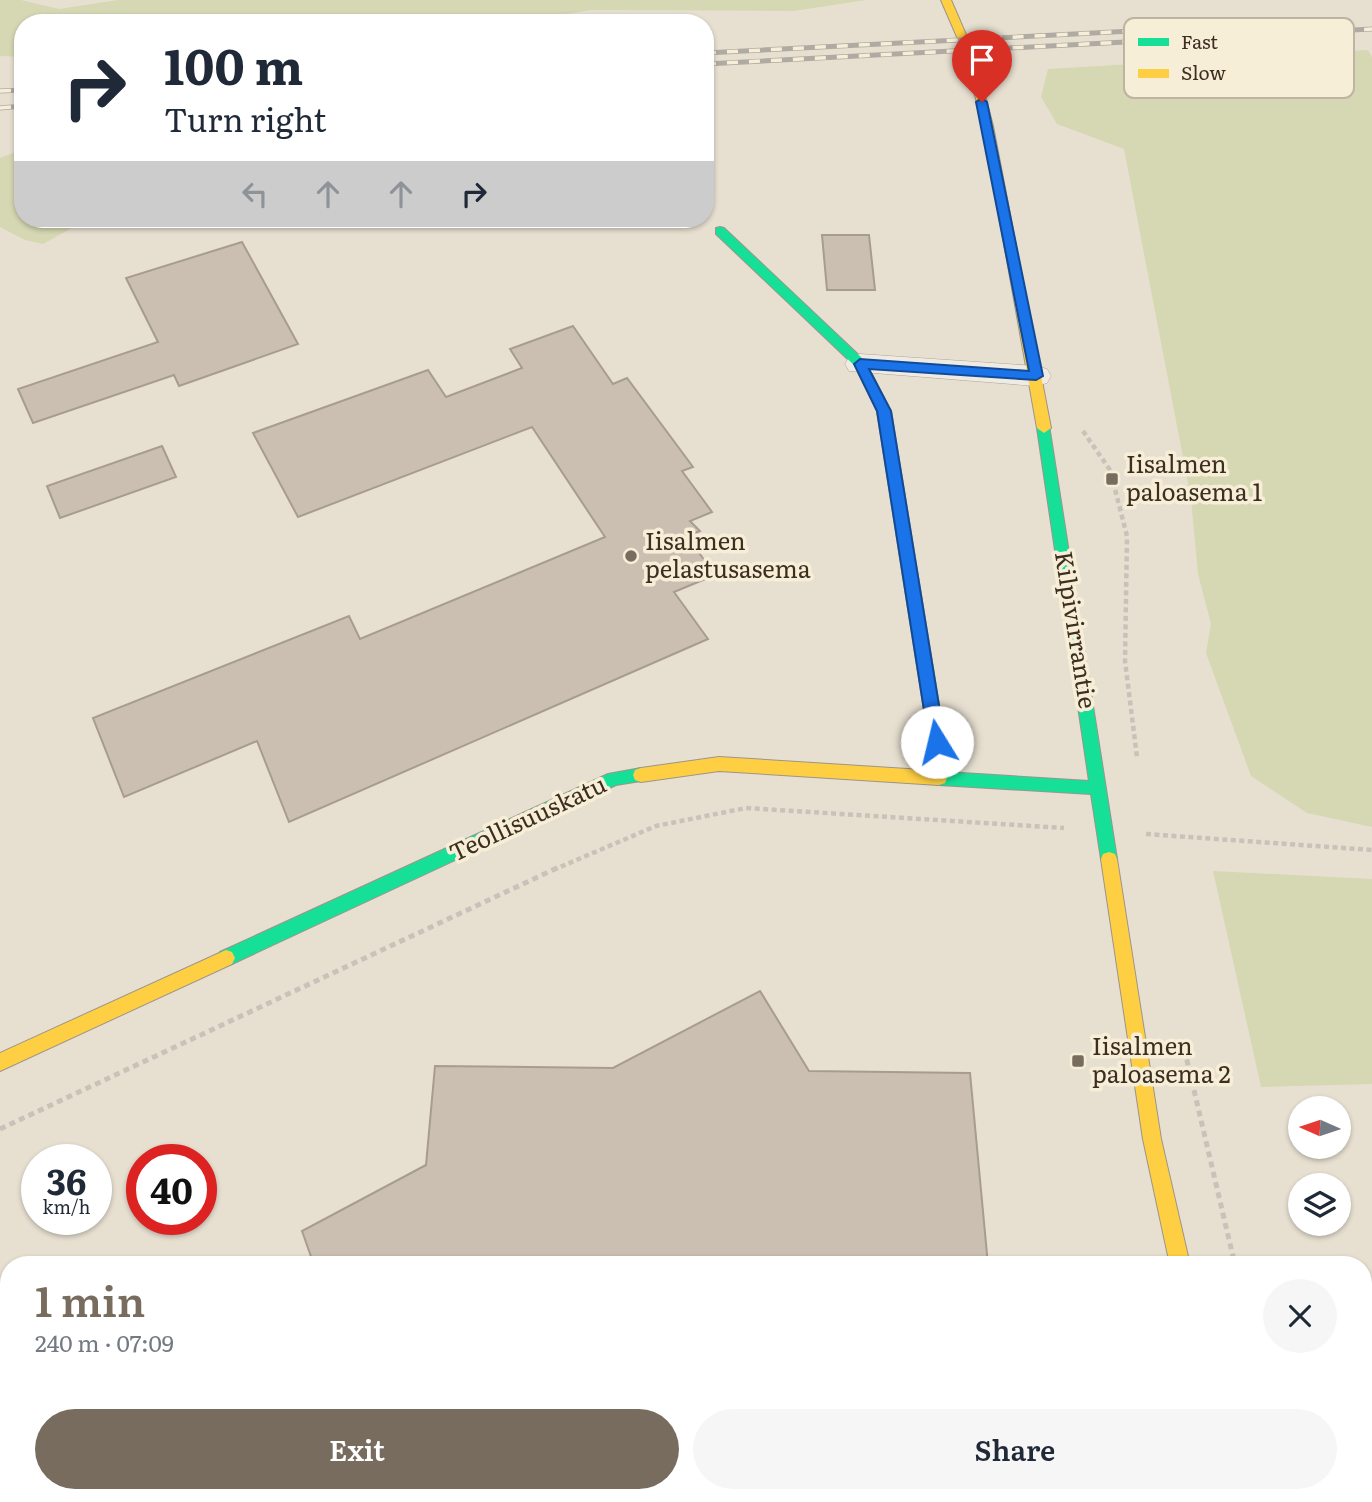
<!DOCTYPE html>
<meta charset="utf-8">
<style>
:root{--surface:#fff;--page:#f6f6f7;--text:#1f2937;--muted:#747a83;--accent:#786c5e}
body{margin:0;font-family:Literata,serif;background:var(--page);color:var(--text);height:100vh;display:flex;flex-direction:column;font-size:26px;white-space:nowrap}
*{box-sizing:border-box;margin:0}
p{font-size:23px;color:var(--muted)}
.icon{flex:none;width:38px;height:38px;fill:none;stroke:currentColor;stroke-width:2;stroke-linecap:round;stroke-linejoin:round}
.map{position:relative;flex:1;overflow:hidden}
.details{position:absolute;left:0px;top:1256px;width:1372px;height:247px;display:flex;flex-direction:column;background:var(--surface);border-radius:28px 28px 0 0;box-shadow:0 2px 5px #0004}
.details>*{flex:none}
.banner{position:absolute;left:14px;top:14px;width:700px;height:214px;border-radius:28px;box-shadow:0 2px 5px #0004;background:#fff;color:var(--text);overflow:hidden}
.needle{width:46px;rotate:273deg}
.fabs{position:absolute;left:1288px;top:1096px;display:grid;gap:14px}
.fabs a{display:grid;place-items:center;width:63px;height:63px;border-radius:50%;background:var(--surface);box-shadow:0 2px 5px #0004;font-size:35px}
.speed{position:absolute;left:21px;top:1144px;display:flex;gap:14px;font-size:35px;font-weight:700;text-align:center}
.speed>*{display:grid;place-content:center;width:91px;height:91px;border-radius:50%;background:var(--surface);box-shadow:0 2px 5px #0004;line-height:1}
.speed small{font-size:18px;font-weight:400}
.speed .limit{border:10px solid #d22;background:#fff;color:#111}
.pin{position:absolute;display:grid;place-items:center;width:60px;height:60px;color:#fff;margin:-72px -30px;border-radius:50% 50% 50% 0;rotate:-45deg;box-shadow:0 0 7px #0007}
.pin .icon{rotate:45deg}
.me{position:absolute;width:77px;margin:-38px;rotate:351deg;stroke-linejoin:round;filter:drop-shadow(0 0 5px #0008)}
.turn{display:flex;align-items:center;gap:24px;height:147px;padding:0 35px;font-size:32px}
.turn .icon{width:91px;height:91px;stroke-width:2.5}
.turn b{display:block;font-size:49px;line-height:60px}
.lanes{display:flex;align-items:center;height:66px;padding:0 35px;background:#0003;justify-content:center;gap:35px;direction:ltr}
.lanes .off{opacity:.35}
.round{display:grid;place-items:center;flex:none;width:74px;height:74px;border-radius:37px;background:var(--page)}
.head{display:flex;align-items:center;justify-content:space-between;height:119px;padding:0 35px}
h1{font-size:42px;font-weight:600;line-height:52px;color:var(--accent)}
.cta{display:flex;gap:14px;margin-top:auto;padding:14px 35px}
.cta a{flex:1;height:80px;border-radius:42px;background:var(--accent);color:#fff;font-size:28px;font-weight:600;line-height:80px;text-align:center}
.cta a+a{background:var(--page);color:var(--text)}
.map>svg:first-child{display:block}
.green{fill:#d6d7b3}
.building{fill:#cbbfb2;stroke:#a89c90;stroke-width:2}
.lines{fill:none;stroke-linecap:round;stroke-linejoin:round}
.street-casing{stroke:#ada599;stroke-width:1}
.fast-casing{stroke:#9c958a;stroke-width:2}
.slow-casing{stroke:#9c958a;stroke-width:2}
.path-far1{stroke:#c8c2b9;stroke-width:4.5;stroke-dasharray:5 3.5;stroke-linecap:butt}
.path{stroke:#c8c2b9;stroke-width:5;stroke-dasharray:6 4.5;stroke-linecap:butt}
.street{fill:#efebe3;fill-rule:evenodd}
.fast{fill:#16e098;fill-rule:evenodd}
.slow{fill:#ffcf43;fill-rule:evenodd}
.rail-casing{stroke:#afaaa2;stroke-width:5}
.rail{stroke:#f7eed8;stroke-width:3.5;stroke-dasharray:11;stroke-linecap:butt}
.route{fill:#1a73e8;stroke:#114b97;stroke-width:2}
.poi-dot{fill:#786c5e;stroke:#f7eed8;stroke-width:2.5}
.labels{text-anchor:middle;stroke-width:7;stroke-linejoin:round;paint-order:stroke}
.poi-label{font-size:24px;fill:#3d2e20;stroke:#f7eed8;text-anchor:start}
.street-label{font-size:24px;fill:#3d2e20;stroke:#f7eed8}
.key{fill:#f7eed8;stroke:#bfb4a1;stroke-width:2}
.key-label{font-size:19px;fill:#3d2e20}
</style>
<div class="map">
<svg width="1372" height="1502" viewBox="0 0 1372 1502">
<rect width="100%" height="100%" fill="#e7e0d1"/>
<g class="green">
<polygon points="0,0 21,0 59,9 118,0 866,0 794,11 591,10 560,15 550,23 23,23 23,57 0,56"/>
<polygon points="1368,50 1372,57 1372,827 1307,813 1251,776 1206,653 1211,624 1198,574 1191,499 1124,149 1057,124 1041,97 1048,69"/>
<polygon points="23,149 23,219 88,219 43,244 25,240 0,227 0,158"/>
<polygon points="1213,871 1372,879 1372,1084 1261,1087"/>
</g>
<g class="building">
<polygon points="822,235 869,235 875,290 827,290"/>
<polygon points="242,242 298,344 179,386 174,375 33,423 18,389 158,342 126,278"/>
<polygon points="573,326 613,384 627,378 693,467 682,471 712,512 690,521 700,531 687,536 715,575 674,592 708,639 289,822 257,741 124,797 93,718 349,616 360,639 605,537 532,427 298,517 253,433 428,370 446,397 522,368 510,349"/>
<polygon points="162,446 176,477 60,518 47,486"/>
<polygon points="760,991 809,1071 970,1073 988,1265 314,1265 302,1231 426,1165 435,1066 613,1068"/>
</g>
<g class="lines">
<defs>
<polygon id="street" points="860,354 1036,366 1047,369 1051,376 1047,383 1036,386 849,371 845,364 849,357"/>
<g id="fast">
<polygon points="720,227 724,228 865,361 891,411 945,742 946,772 1089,781 1037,428 1044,423 1049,425 1117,859 1115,864 1109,866 1103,864 1101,859 1091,794 939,785 932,782 929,742 877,411 855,366 716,234 716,228"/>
<polygon points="641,768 647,770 649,775 647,780 616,785 232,964 226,966 220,964 217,958 220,952 608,774"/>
<polygon points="1233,1494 1256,1494 1259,1502 1237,1502"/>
</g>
<g id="slow">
<polygon points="941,0 951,0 974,53 993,126 1051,428 1044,433 1037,428 983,126 964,53"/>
<polygon points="719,757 939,771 945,773 947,778 945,783 939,785 719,771 641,782 635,780 633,775 635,770 641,768"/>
<polygon points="1109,852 1115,854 1117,859 1161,1139 1190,1265 1170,1265 1143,1139 1101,859 1103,854"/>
<polygon points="226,950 232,952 235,958 232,964 0,1071 0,1053"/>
</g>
</defs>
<use href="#street" class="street-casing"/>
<use href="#fast" class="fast-casing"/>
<use href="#slow" class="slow-casing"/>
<g class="path-far1">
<polyline points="1083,431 1110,470 1127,536 1125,661 1137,757"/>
<polyline points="1146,834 1372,850"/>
<polyline points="553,870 656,826 746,808 1064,828"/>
</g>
<g class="path">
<polyline points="1182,1039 1235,1265"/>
<polyline points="0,1129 557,868"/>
<polyline points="1309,1494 1312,1502"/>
</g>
<use href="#street" class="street"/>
<use href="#fast" class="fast"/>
<use href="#slow" class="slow"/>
<defs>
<g id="rail">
<polyline points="705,53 1327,21"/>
<polyline points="705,64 1372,29"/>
<polyline points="0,91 23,90"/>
<polyline points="0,108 23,106"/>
</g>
</defs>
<use href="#rail" class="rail-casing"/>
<use href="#rail" class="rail"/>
</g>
<polygon class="route" points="982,98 987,102 1043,376 1036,380 869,369 891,411 945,742 937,748 929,742 877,411 854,364 860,359 1029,371 976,102"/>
<g class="poi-dot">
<rect x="1105" y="472" width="14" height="14" rx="3.5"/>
<circle cx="631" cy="556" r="7"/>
<rect x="1071" y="1054" width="14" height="14" rx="3.5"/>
</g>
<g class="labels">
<g class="poi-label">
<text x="1126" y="473">Iisalmen<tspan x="1126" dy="28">paloasema 1</tspan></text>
<text x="645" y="550">Iisalmen<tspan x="645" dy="28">pelastusasema</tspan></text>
<text x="1092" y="1055">Iisalmen<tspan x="1092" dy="28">paloasema 2</tspan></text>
</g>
<g class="street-label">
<text transform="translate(1075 630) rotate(81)" y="8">Kilpivirrantie</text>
<text transform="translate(528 819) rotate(-25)" y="8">Teollisuuskatu</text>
</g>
</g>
<rect x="1124" y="18" width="230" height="80" rx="10" class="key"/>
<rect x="1138" y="38" width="31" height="8" fill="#16e098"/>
<rect x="1138" y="69" width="31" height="9" fill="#ffcf43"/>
<g class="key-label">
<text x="1181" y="49">Fast</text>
<text x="1181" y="80">Slow</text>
</g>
</svg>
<div class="fabs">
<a><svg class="needle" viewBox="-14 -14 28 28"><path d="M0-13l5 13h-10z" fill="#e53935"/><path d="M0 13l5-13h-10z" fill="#747a83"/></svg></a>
<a><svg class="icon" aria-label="layers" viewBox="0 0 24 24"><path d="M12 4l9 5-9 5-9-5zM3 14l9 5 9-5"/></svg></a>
</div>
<div class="speed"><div>36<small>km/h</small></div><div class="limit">40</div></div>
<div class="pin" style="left:982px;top:102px;background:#d93025"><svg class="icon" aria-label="arrive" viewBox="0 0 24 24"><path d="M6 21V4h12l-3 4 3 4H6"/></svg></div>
<svg class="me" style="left:937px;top:742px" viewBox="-20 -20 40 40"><circle r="19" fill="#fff"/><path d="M0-13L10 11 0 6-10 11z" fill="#1a73e8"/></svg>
<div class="banner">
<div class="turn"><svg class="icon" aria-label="right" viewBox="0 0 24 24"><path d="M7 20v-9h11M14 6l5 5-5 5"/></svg><div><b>100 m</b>Turn right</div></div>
<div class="lanes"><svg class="icon off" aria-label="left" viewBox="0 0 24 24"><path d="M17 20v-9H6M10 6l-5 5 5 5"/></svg><svg class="icon off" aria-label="ahead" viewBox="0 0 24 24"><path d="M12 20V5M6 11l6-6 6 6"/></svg><svg class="icon off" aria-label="ahead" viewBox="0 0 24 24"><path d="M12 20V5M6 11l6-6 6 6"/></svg><svg class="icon" aria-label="right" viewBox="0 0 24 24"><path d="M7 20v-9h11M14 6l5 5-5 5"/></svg></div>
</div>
<section class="details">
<div class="head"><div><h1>1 min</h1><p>240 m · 07:09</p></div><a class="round"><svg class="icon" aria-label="close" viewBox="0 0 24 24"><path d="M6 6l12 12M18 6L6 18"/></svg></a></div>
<div class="cta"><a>Exit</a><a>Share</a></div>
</section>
</div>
